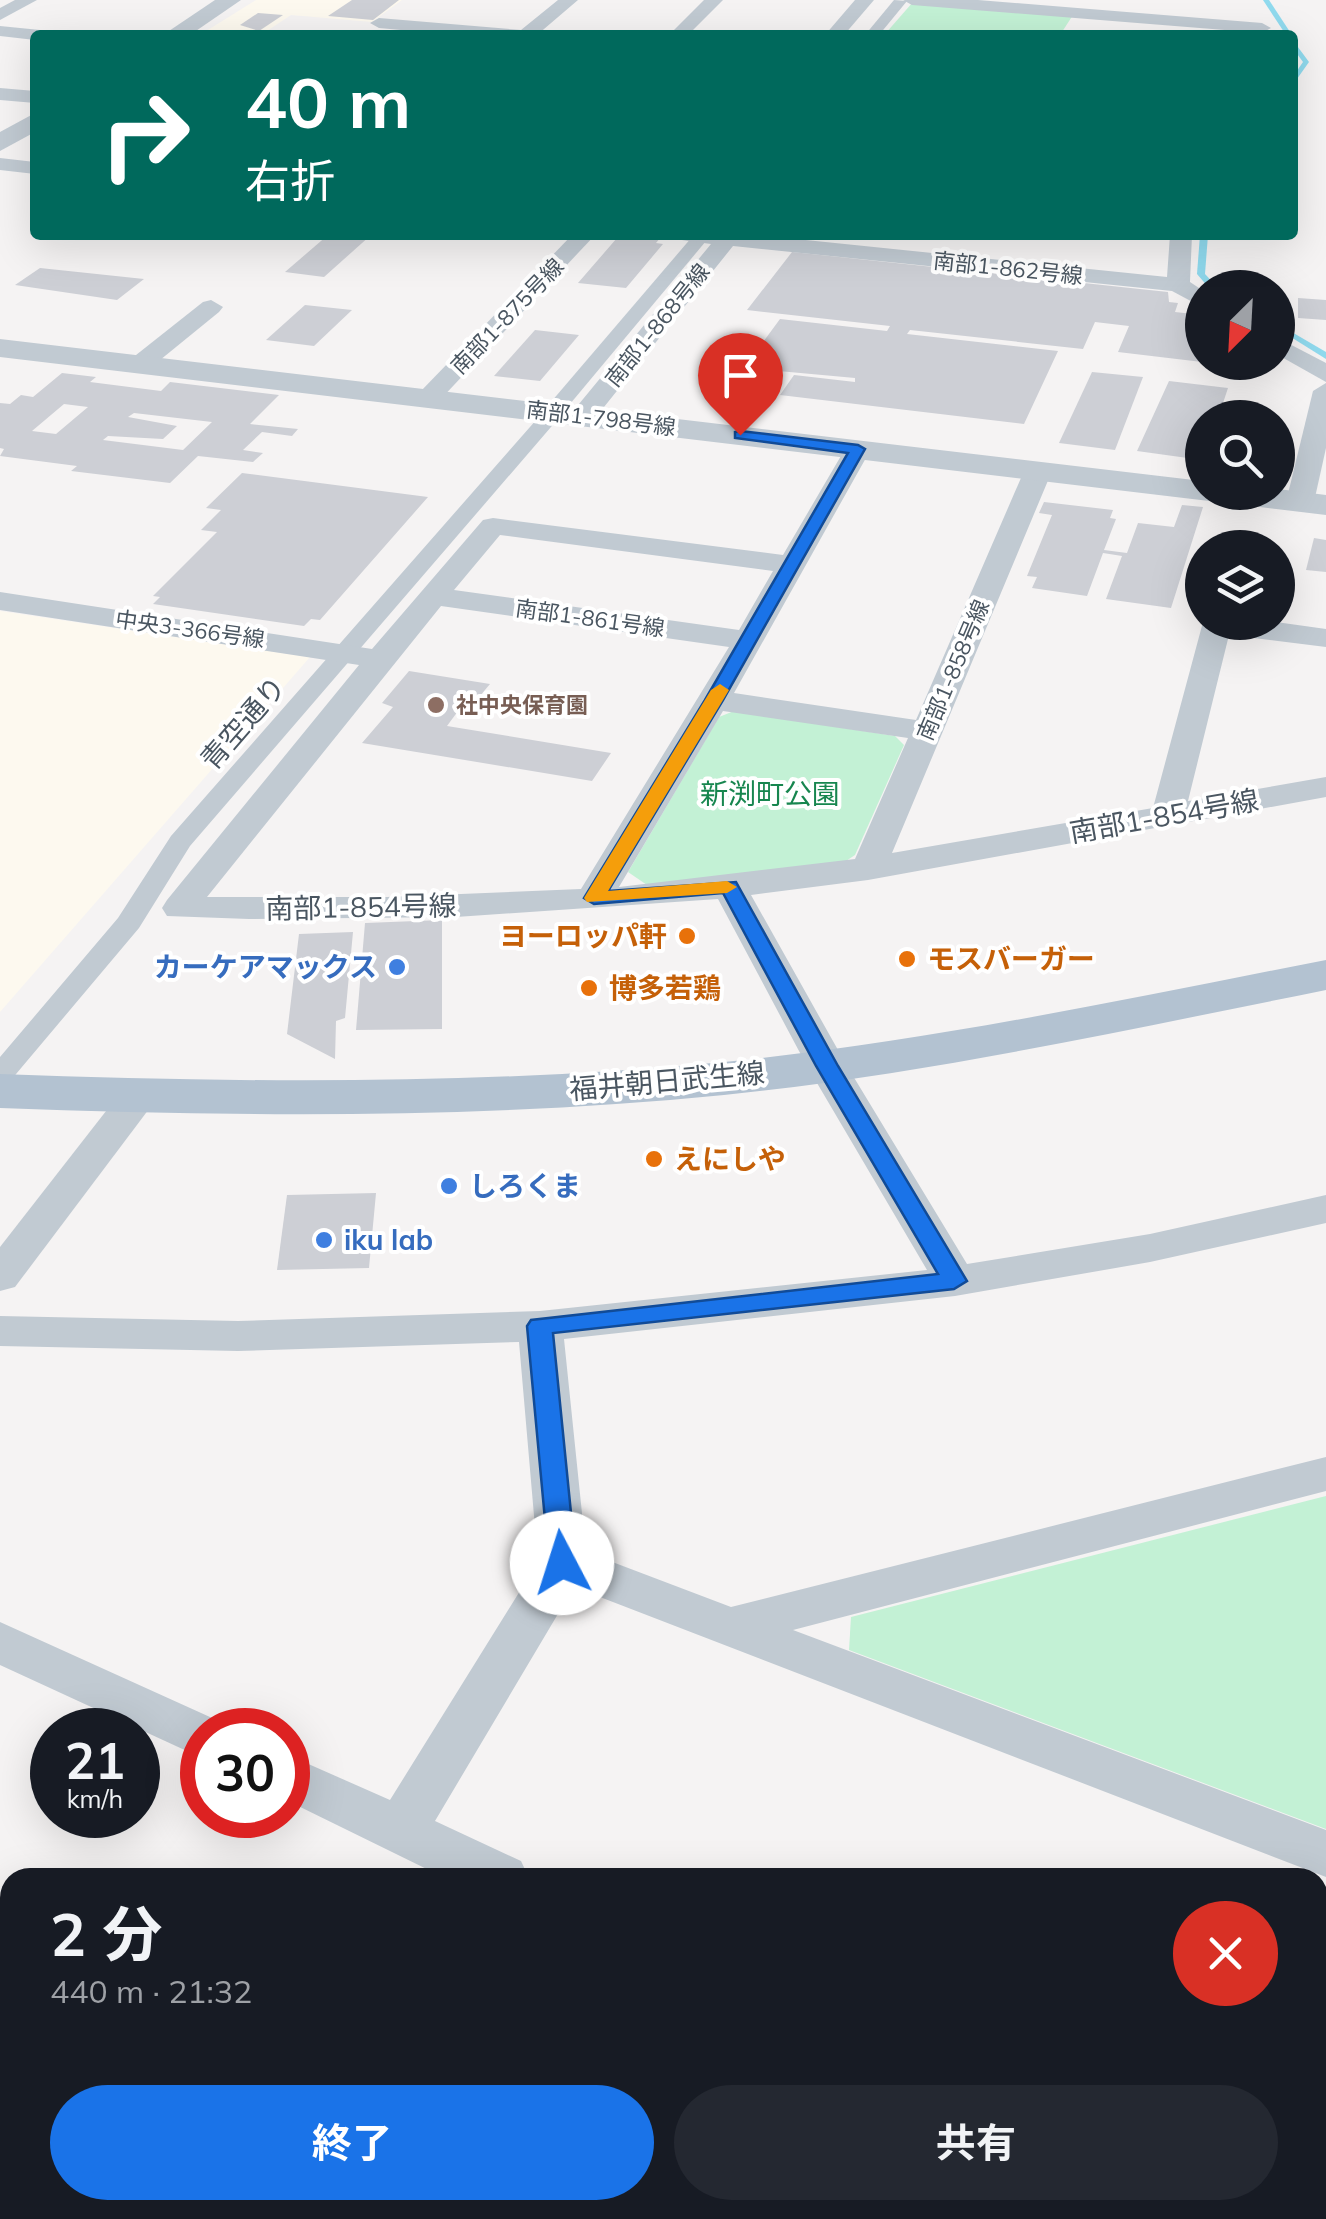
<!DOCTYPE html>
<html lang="ja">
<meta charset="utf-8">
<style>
:root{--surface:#171b24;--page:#242831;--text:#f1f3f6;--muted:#9ea1a6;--accent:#1a73e8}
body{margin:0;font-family:Mulish,"Noto Sans JP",sans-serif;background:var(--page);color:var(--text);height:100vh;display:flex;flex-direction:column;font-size:38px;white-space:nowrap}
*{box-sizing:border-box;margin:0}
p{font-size:32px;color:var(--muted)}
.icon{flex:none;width:55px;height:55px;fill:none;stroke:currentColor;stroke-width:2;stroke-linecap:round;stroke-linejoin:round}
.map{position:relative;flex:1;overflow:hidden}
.sheet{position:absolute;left:0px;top:1868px;width:1328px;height:352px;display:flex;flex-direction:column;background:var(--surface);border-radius:30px 30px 0 0;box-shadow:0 10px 40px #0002}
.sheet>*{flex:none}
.top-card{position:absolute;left:30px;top:30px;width:1268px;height:210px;border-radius:10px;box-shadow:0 10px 40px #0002;background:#00695c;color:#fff;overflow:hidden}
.needle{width:65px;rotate:204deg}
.fabs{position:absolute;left:1185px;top:270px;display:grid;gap:20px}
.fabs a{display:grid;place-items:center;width:110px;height:110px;border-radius:50%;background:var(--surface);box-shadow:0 10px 40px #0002;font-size:50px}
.speed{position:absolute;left:30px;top:1708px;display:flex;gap:20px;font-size:50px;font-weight:700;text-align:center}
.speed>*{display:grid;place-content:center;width:130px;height:130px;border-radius:50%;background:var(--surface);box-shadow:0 10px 40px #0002;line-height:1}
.speed small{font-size:25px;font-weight:400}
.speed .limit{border:15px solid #d22;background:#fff;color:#111}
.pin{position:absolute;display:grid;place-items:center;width:85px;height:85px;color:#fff;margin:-102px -42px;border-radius:50% 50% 50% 0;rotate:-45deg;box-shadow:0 0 10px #0007}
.pin .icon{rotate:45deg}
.me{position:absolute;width:110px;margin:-55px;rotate:355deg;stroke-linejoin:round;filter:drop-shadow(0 0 8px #0008)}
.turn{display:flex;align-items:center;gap:35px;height:210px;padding:0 50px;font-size:45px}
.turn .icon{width:130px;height:130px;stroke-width:2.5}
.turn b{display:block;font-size:70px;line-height:85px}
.round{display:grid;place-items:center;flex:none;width:105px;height:105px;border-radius:52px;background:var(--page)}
.head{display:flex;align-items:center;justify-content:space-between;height:170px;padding:0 50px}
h1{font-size:60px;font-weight:700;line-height:75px}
.cta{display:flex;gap:20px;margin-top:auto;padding:20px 50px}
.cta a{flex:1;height:115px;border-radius:60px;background:var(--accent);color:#fff;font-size:40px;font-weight:700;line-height:115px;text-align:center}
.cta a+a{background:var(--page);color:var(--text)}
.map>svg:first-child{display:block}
.commercial{fill:#fdf9ef}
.green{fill:#c3f1d5}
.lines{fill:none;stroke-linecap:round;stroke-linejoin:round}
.stream{fill:#90daee;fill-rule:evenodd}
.river{fill:#90daee;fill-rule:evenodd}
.building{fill:#cdcfd5;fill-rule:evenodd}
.pedestrian{fill:#c1cad2;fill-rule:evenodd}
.minor{fill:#c1cad2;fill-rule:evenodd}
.tertiary{fill:#c1cad2;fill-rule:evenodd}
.primary{fill:#b3c2d1;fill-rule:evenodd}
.route{fill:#1a73e8;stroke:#114b97;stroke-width:2.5}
.slow{fill:#f59e0b}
.education-dot{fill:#8d6e63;stroke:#fff;stroke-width:4}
.food-dot{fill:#e8710a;stroke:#fff;stroke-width:4}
.shop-dot{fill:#3f7fe0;stroke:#fff;stroke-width:4}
.labels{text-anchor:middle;stroke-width:8;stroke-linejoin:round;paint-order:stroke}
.far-street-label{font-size:22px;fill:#4a5661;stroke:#fff}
.far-education-label{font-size:22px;font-weight:bold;fill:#785e54;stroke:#fff;text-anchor:start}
.street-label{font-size:28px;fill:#4a5661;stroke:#fff}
.park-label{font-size:28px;fill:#17864f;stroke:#fff}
.food-label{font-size:28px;font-weight:bold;fill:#c56008;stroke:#fff;text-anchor:start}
.shop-label{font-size:28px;font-weight:bold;fill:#366cbe;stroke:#fff;text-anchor:start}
</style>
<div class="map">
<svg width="1326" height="2219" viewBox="0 0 1326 2219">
<rect width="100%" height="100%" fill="#f5f3f3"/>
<g class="commercial">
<polygon points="256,0 402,0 372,22 291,15 261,35 203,33"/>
<polygon points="0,611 310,657 0,1012"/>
</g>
<g class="green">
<polygon points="913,2 1073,15 1060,35 885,34"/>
<polygon points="734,711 895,736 904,745 855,855 843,863 647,885 628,872 719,717"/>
<polygon points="1326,1496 1326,1829 849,1650 851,1617"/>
</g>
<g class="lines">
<g class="stream">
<polygon points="1263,0 1269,0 1292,35 1286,35"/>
<polygon points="1292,39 1309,62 1292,86 1292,78 1303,62 1292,47"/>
<polygon points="1200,235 1208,235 1205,274 1218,288 1209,288 1197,274"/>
<polygon points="1278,324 1326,352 1326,359 1278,329"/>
</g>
<g class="river">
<polygon points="0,1972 10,1975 10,2087 0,2083"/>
<polygon points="264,2210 405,2210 409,2219 268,2219"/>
</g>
</g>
<g class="building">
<polygon points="352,0 399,0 373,20 328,16"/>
<polygon points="258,13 283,15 259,31 240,25"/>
<polygon points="328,235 371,235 324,277 285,272"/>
<polygon points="631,235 660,238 656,243 663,244 626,288 578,283 617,238 627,239"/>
<polygon points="792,252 1168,292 1169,302 1178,303 1175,312 1202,315 1202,362 1118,352 1129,326 1095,322 1083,349 910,330 907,334 1058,351 1024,424 780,395 794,375 855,382 855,378 744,368 780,319 887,331 890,326 747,310"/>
<polygon points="40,268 144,279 117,300 15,285"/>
<polygon points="1298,298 1326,300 1326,320 1298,318"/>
<polygon points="305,305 352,310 314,346 266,340"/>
<polygon points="535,330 579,335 540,381 494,376"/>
<polygon points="1092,372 1143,377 1115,450 1059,443"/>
<path d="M62,373L96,377L90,382L161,391L170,382L279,395L250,424L298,429L292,436L262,432L243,450L263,453L253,462L198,456L170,483L71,471L77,466L0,456L4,449L0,448V403L10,404L21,395L33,397ZM64,404L88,407L56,434L32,431ZM134,413L212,422L183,450L103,440L108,436L163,439L177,426L128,417Z"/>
<polygon points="1169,381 1228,388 1218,418 1202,418 1202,460 1137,451"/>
<polygon points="242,473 428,497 320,620 311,619 304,626 153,604 160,597 153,596 217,532 201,530 221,510 206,508"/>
<polygon points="1044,502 1113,510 1110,518 1116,519 1104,550 1127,553 1138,523 1174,527 1182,505 1203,507 1171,608 1106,599 1122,556 1103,553 1087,596 1032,588 1037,577 1027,576 1052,515 1039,513"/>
<polygon points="1314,538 1326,540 1326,572 1306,570"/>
<polygon points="409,671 490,684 469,709 461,707 447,726 611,753 592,781 362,743 393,707 382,703"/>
<polygon points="442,920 442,1029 356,1030 365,923"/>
<polygon points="353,932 345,1018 336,1021 335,1059 287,1034 299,934"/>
<polygon points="376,1193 369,1268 277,1270 287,1195"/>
</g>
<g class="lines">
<g class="pedestrian">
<polygon points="894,0 907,1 879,35 865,35"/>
<polygon points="692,237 706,241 565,410 551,410 551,402"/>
<polygon points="544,417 554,423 551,427 190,846 139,928 11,1080 0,1083 0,1057 118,918 171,836 537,419"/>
</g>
<g class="minor">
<polygon points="15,0 37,0 0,20 0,8"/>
<polygon points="558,0 578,0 537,35 455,35 379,28 370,23 379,18 521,30"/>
<polygon points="704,0 723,0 688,35 669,35"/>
<polygon points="855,0 874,0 844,35 825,35"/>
<polygon points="903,0 978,0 1262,23 1271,28 1262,33 912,5"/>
<polygon points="0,26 40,30 49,35 35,35 35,40 0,36"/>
<polygon points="0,88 35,91 35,103 0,100"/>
<polygon points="0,158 35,162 35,174 0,170"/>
<polygon points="572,235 595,235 438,402 420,402 416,397 420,392"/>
<polygon points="679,235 756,235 1167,277 1170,235 1192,235 1190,282 1202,290 1202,307 1172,291 733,246 592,422 574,422 570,416 574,410 711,244 682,240"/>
<polygon points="211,300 223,307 219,312 149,369 131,369 128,364 131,359 203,302"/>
<polygon points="1278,338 1326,363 1326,382 1278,355"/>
<polygon points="1326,383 1326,448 1314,502 1300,510 1286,502 1313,391"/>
<path d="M858,441L871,449L734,693L916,720L1024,471L1038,463L1052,471L892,853L1153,808L1203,622H1276L1326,629V647L1229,635L1188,801L1326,777V797L868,880L751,895L847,1066L967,1264L1150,1234L1326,1195V1223L1150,1262L955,1296L564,1339L586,1552L731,1607L1326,1457V1491L793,1630L1326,1830V1877L574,1587L435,1821L521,1861L529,1878H445L288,1801V1755L390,1800L538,1562L519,1342L238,1351L0,1346V1316L238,1321L540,1311L927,1270L807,1066L718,899L456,917L249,919L167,916L162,908L167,900L359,665L0,610V592L372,649L483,520L493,518L783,555L845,449ZM500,535L773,571L739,630L454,590ZM441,606L729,647L581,889L387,897H207ZM723,711L908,738L855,859L619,887Z"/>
<polygon points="138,1085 152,1088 158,1097 15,1287 0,1291 0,1247 124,1088"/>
<polygon points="0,1622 221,1722 225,1730 202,1730 202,1758 0,1665"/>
<polygon points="0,2154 10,2158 10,2210 90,2210 94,2219 20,2219 18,2214 10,2217 0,2213"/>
<polygon points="974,2210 1036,2210 1032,2219 970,2219"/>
<polygon points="1172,2210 1249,2210 1253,2219 1176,2219"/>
</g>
<g class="tertiary">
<polygon points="215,0 241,0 190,35 163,35"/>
<polygon points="35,113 35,132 0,151 0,132"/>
<polygon points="0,339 1202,481 1202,492 1278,492 1278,489 1326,495 1326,515 0,357"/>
</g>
<path class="primary" d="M1326,960V990C1126,1030 927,1074 724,1095C483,1119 242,1117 0,1108V1074C241,1083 483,1085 724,1062C927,1042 1126,999 1326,960Z"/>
</g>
<polygon class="route" points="740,431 858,445 865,449 723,700 608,891 736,882 838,1066 967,1281 954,1289 553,1333 576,1563 572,1571 562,1574 553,1571 549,1563 527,1326 531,1320 938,1274 816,1066 723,893 594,904 584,898 705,700 848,453 735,438 735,432"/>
<polygon class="slow" points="720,684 729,690 608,891 727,881 737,887 727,893 587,902 584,898 711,690"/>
<circle class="education-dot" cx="436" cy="705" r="10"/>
<g class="food-dot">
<circle cx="687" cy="936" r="10"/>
<circle cx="907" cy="959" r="10"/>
<circle cx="589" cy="988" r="10"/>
<circle cx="654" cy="1159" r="10"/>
</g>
<g class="shop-dot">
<circle cx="397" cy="967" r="10"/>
<circle cx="449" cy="1186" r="10"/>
<circle cx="324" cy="1240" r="10"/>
</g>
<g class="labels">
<g class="far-street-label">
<text transform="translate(1008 268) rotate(6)" y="8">南部1-862号線</text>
<text transform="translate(507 316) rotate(-46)" y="8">南部1-875号線</text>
<text transform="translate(657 325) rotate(-51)" y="8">南部1-868号線</text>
<text transform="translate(601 418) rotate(7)" y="8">南部1-798号線</text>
<text transform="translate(590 618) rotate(8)" y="8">南部1-861号線</text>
<text transform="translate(190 629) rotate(8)" y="8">中央3-366号線</text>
<text transform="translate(953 670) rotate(-67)" y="8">南部1-858号線</text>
</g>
<g class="far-education-label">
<text x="456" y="713">社中央保育園</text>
</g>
<g class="street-label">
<text transform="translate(243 723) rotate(-49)" y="10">青空通り</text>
<text transform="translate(1164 816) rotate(-10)" y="10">南部1-854号線</text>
<text transform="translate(361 907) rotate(-1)" y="10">南部1-854号線</text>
<text transform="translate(667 1081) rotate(-5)" y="10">福井朝日武生線</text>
</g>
<g class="park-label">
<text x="770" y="804">新渕町公園</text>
</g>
<g class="food-label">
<text x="667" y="946" text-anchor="end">ヨーロッパ軒</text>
<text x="927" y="969">モスバーガー</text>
<text x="609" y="998">博多若鶏</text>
<text x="674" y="1169">えにしや</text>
</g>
<g class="shop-label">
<text x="377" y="977" text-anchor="end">カーケアマックス</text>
<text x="469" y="1196">しろくま</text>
<text x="344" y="1250">iku lab</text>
</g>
</g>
</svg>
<div class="fabs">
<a><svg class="needle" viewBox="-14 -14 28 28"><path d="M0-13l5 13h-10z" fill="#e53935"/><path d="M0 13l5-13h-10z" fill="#9ea1a6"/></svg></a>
<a><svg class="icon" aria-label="search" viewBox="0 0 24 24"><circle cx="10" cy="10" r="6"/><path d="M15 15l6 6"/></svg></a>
<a><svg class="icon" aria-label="layers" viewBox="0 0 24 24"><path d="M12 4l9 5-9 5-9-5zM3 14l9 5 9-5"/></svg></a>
</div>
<div class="speed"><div>21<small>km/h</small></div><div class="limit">30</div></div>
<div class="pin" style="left:740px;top:435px;background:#d93025"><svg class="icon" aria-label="arrive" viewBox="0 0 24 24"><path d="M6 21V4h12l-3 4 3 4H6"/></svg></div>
<svg class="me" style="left:562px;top:1563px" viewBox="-20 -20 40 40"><circle r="19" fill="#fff"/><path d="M0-13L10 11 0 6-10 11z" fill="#1a73e8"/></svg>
<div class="top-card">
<div class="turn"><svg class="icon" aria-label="right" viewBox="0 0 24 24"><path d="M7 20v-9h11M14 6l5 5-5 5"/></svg><div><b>40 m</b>右折</div></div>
</div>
<section class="sheet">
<div class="head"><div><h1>2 分</h1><p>440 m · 21:32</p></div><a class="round" style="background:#d93025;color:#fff"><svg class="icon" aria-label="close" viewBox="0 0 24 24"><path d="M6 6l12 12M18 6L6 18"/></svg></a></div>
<div class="cta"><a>終了</a><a>共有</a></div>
</section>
</div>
